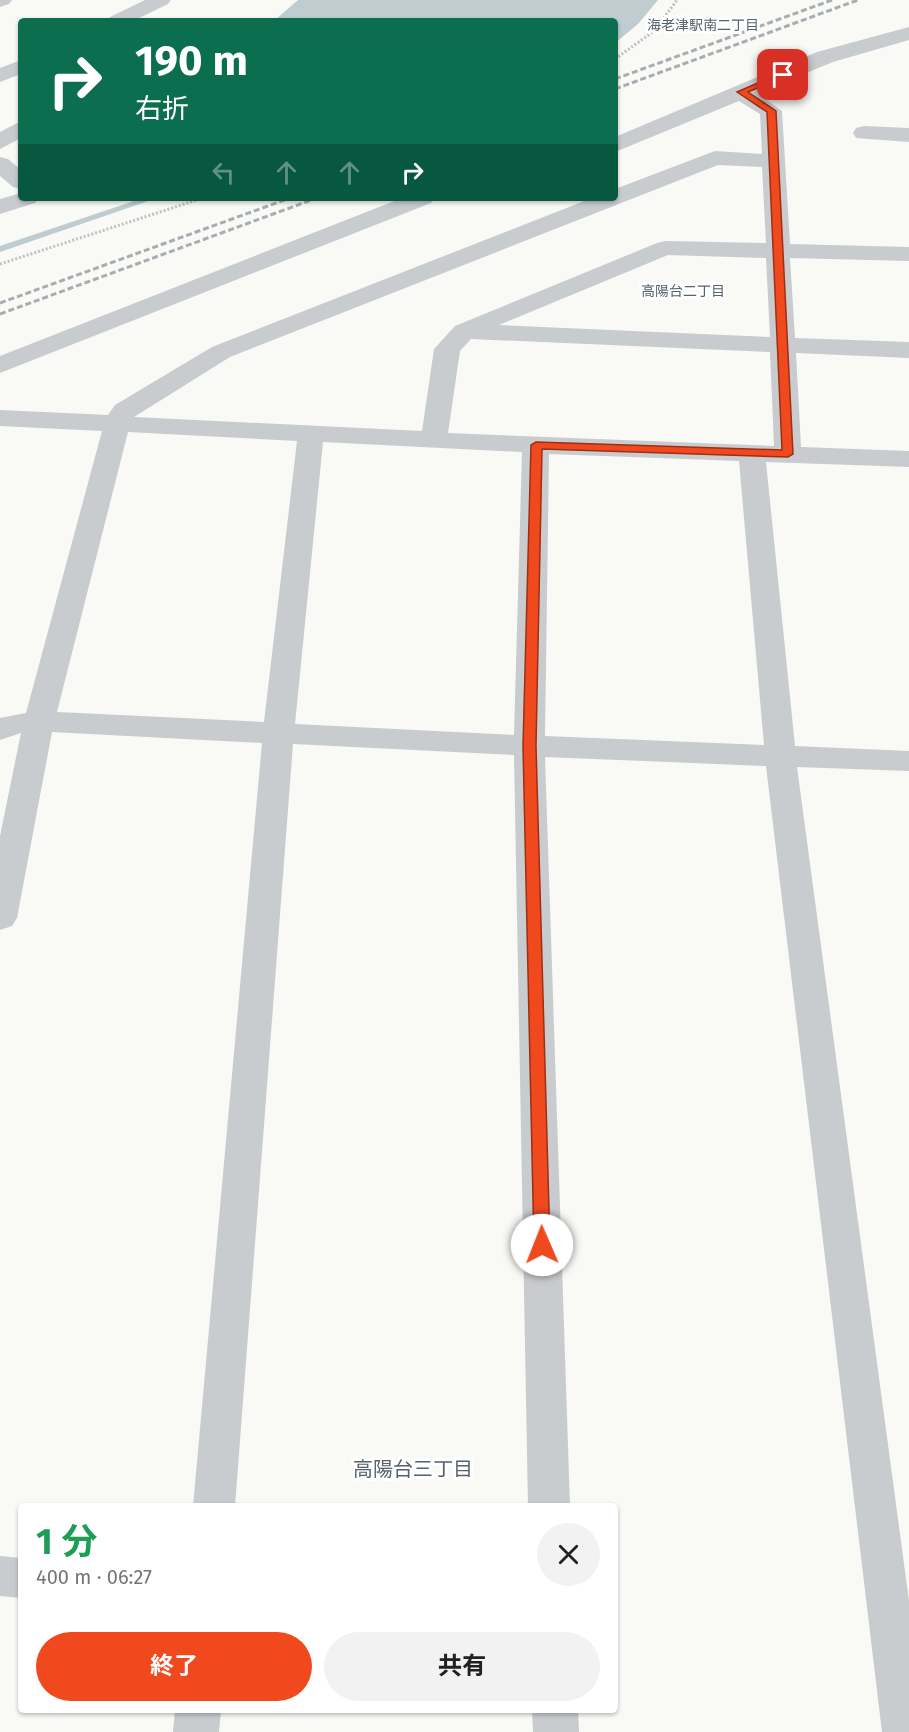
<!DOCTYPE html>
<html lang="ja">
<meta charset="utf-8">
<style>
:root{--surface:#fff;--page:#f2f2f2;--text:#202124;--muted:#757577;--accent:#f1491e}
body{margin:0;font-family:"Fira Sans","Noto Sans JP",sans-serif;background:var(--page);color:var(--text);height:100vh;display:flex;flex-direction:column;font-size:22px;white-space:nowrap}
*{box-sizing:border-box;margin:0}
p{font-size:20px;color:var(--muted)}
.icon{flex:none;width:33px;height:33px;fill:none;stroke:currentColor;stroke-width:2;stroke-linecap:round;stroke-linejoin:round}
.map{position:relative;flex:1;overflow:hidden}
.details{position:absolute;left:18px;top:1503px;width:600px;height:210px;display:flex;flex-direction:column;background:var(--surface);border-radius:6px;box-shadow:0 2px 4px #0004}
.details>*{flex:none}
.top-card{position:absolute;left:18px;top:18px;width:600px;height:183px;border-radius:6px;box-shadow:0 2px 4px #0004;background:#0b6e4f;color:#fff;overflow:hidden}
.pin{position:absolute;display:grid;place-items:center;width:51px;height:51px;color:#fff;margin:-26px;border-radius:12px;box-shadow:0 3px 9px #0006}
.me{position:absolute;width:66px;margin:-33px;rotate:359deg;stroke-linejoin:round;filter:drop-shadow(0 0 4px #0008)}
.turn{display:flex;align-items:center;gap:21px;height:126px;padding:0 18px;font-size:27px}
.turn .icon{width:78px;height:78px;stroke-width:2.5}
.turn b{display:block;font-size:42px;line-height:51px}
.lanes{display:flex;align-items:center;height:57px;padding:0 18px;background:#0003;justify-content:center;gap:30px;direction:ltr}
.lanes .off{opacity:.35}
.round{display:grid;place-items:center;flex:none;width:63px;height:63px;border-radius:32px;background:var(--page)}
.head{display:flex;align-items:center;justify-content:space-between;height:102px;padding:0 18px}
h1{font-size:36px;font-weight:700;line-height:45px;color:#1e9e55}
.cta{display:flex;gap:12px;margin-top:auto;padding:12px 18px}
.cta a{flex:1;height:69px;border-radius:36px;background:var(--accent);color:#fff;font-size:24px;font-weight:700;line-height:69px;text-align:center}
.cta a+a{background:var(--page);color:var(--text)}
.map>svg:first-child{display:block}
.water{fill:#bfccd0}
.lines{fill:none;stroke-linecap:round;stroke-linejoin:round}
.stream{fill:#bfccd0;fill-rule:evenodd}
.path{stroke:#bfc2c4;stroke-width:3;stroke-dasharray:2 2;stroke-linecap:butt}
.minor{fill:#c8cccf;fill-rule:evenodd}
.rail{stroke:#a6adb3;stroke-width:3;stroke-dasharray:6 3;stroke-linecap:butt}
.route{fill:#f1491e;stroke:#9d2f14;stroke-width:1.5}
.labels{text-anchor:middle;stroke-width:6;stroke-linejoin:round;paint-order:stroke}
.far-neighbourhood-label{font-size:14px;fill:#54636d;stroke:#fff}
.near-neighbourhood-label{font-size:20px;fill:#54636d;stroke:#fff}
</style>
<div class="map">
<svg width="909" height="1732" viewBox="0 0 909 1732">
<rect width="100%" height="100%" fill="#f9f9f6"/>
<polygon class="water" points="298,0 658,0 638,24 615,43 615,21 274,21"/>
<g class="lines">
<polygon class="stream" points="143,198 157,198 0,252 0,246"/>
<g class="path">
<polyline points="615,59 654,31 677,0"/>
<polyline points="0,264 203,198"/>
</g>
<g class="minor">
<polygon points="0,0 12,0 9,4 0,7"/>
<polygon points="145,0 171,0 168,4 133,21 107,21 110,17"/>
<path d="M909,27V40L833,62L757,93L782,111L790,244L909,247V261L790,258L795,338L909,342V358L796,353L801,447L909,451V467L766,462L795,746L909,751V771L797,767L909,1601V1732H882L766,766L545,757L570,1506H528L514,755L293,744L235,1506H193L262,743L52,732L17,918L12,926L0,930V836L21,733L0,740V718L26,713L102,431L0,426V410L108,415L115,405L212,347L592,198H615V189L715,151L762,154L760,114L739,101L615,152V137L817,52ZM718,165L762,167L766,243L665,241L657,243L455,326L434,349L422,431L134,417L230,357ZM668,255L766,258L770,337L499,325ZM471,339L770,352L774,446L448,433L460,351ZM128,432L297,441L264,722L57,712ZM323,442L522,452L514,735L295,724ZM549,454L739,461L764,745L545,736Z"/>
<polygon points="21,60 21,74 0,82 0,68"/>
<polygon points="21,121 21,138 0,149 0,132"/>
<polygon points="864,126 909,128 909,142 856,138 853,133 856,128"/>
<polygon points="0,157 8,159 21,170 21,189 13,187 0,176"/>
<polygon points="21,193 21,198 39,198 35,203 0,214 0,199"/>
<polygon points="402,198 435,198 431,203 0,373 0,356"/>
<polygon points="0,1556 21,1558 21,1598 0,1596"/>
<polygon points="175,1710 221,1710 219,1732 173,1732"/>
<polygon points="532,1710 578,1710 579,1732 533,1732"/>
</g>
<g class="rail">
<polyline points="615,79 832,0"/>
<polyline points="615,89 858,0"/>
<polyline points="0,303 290,198"/>
<polyline points="0,314 317,198"/>
</g>
</g>
<polygon class="route" points="783,72 787,75 786,76 748,92 776,111 793,454 788,457 542,449 536,746 550,1245 542,1251 534,1245 523,746 531,445 536,442 782,450 767,112 737,92"/>
<g class="labels">
<g class="far-neighbourhood-label">
<text x="703" y="30">海老津駅南二丁目</text>
<text x="683" y="296">高陽台二丁目</text>
</g>
<g class="near-neighbourhood-label">
<text x="413" y="1476">高陽台三丁目</text>
</g>
</g>
</svg>
<div class="pin" style="left:783px;top:75px;background:#d93025"><svg class="icon" aria-label="arrive" viewBox="0 0 24 24"><path d="M6 21V4h12l-3 4 3 4H6"/></svg></div>
<svg class="me" style="left:542px;top:1245px" viewBox="-20 -20 40 40"><circle r="19" fill="#fff"/><path d="M0-13L10 11 0 6-10 11z" fill="#f1491e"/></svg>
<div class="top-card">
<div class="turn"><svg class="icon" aria-label="right" viewBox="0 0 24 24"><path d="M7 20v-9h11M14 6l5 5-5 5"/></svg><div><b>190 m</b>右折</div></div>
<div class="lanes"><svg class="icon off" aria-label="left" viewBox="0 0 24 24"><path d="M17 20v-9H6M10 6l-5 5 5 5"/></svg><svg class="icon off" aria-label="ahead" viewBox="0 0 24 24"><path d="M12 20V5M6 11l6-6 6 6"/></svg><svg class="icon off" aria-label="ahead" viewBox="0 0 24 24"><path d="M12 20V5M6 11l6-6 6 6"/></svg><svg class="icon" aria-label="right" viewBox="0 0 24 24"><path d="M7 20v-9h11M14 6l5 5-5 5"/></svg></div>
</div>
<section class="details">
<div class="head"><div><h1>1 分</h1><p>400 m · 06:27</p></div><a class="round"><svg class="icon" aria-label="close" viewBox="0 0 24 24"><path d="M6 6l12 12M18 6L6 18"/></svg></a></div>
<div class="cta"><a>終了</a><a>共有</a></div>
</section>
</div>
